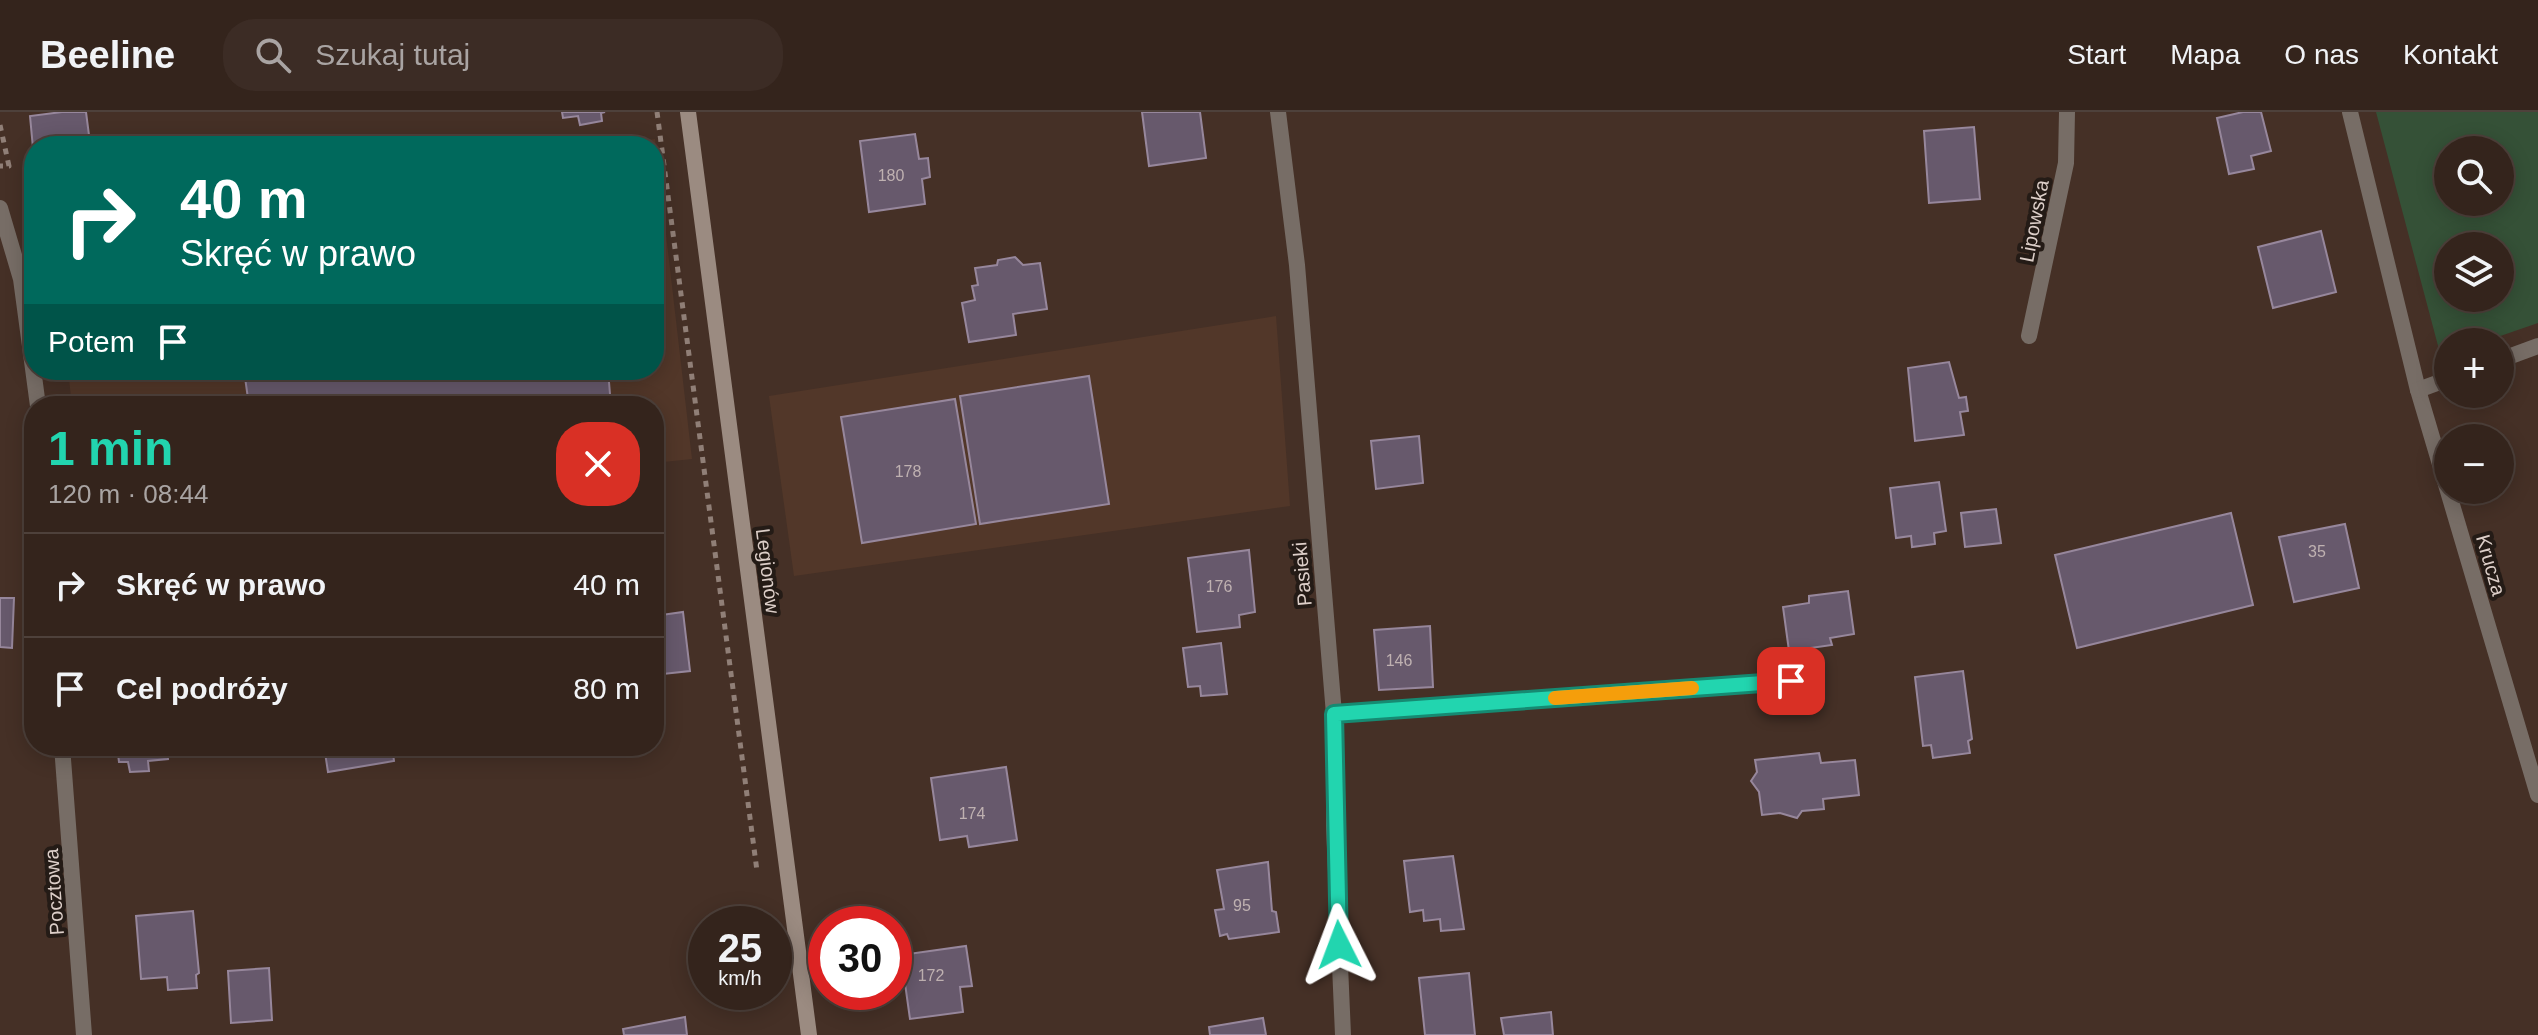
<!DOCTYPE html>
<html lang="pl">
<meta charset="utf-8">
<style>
:root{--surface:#34241c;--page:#3c2c25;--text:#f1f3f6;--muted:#a9a4a3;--line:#4e413b;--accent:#22d5af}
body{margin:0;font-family:Arial,sans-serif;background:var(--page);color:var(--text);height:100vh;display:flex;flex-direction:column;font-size:30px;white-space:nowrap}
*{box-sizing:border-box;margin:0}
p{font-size:26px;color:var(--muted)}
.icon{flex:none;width:44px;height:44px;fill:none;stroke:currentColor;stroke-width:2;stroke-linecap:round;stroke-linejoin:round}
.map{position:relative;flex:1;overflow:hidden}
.panel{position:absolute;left:24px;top:284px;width:640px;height:360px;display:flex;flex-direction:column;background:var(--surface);border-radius:32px;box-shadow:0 4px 20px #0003,0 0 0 2px var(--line)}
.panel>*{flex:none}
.hud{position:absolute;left:24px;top:24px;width:640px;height:244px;border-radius:32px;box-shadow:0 4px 20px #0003,0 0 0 2px var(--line);background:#00695c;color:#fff;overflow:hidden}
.fabs{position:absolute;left:2434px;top:24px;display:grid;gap:16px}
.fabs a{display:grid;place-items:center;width:80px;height:80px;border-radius:50%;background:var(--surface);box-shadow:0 4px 20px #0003,0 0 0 2px var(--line);font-size:40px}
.speed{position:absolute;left:688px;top:794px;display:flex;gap:16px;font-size:40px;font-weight:700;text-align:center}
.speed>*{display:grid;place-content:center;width:104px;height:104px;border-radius:50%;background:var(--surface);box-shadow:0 4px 20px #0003,0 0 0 2px var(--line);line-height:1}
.speed small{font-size:20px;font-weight:400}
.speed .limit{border:12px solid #d22;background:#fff;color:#111}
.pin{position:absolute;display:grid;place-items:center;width:68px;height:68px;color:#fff;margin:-34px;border-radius:16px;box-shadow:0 4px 12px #0006}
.me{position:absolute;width:88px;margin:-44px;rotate:357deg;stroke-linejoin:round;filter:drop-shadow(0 0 6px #0008)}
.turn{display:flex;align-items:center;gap:28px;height:168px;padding:0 24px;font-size:36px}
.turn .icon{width:104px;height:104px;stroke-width:2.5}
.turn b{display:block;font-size:56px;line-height:68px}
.then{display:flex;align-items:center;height:76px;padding:0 24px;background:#0003;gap:16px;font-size:30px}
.round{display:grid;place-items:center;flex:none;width:84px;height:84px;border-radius:32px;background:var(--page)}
.headline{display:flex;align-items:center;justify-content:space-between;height:136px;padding:0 24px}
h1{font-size:48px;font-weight:700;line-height:60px;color:var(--accent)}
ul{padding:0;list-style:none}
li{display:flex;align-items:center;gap:24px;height:104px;padding:0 24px;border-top:2px solid var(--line)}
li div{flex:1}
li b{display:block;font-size:30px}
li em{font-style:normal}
header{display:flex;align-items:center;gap:48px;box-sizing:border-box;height:112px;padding:0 40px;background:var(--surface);border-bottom:2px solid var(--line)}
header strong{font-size:38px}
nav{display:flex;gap:44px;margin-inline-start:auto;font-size:28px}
.search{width:560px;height:72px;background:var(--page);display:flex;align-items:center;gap:20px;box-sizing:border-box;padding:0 28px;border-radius:32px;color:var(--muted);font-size:30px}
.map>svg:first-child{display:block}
.built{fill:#523729}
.green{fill:#355137;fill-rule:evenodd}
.building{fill:#67596c;stroke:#97879c;stroke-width:2}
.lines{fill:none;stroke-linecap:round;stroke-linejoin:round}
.path{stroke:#907f77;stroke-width:5;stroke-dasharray:6 6;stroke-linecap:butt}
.lane{stroke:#776d66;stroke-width:16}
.street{stroke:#776d66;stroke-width:16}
.secondary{stroke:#9b8b81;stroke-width:16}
.route-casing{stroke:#168a72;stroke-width:20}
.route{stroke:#22d5af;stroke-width:14}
.slow{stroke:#f59e0b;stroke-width:14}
.labels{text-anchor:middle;stroke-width:8;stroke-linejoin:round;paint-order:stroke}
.number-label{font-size:16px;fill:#bfb1b1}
.street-label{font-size:20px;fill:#dccec8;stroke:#241b16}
</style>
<header>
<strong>Beeline</strong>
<div class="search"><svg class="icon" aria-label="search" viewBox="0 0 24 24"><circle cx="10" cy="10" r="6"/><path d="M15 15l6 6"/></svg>Szukaj tutaj</div>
<nav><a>Start</a><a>Mapa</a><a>O nas</a><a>Kontakt</a></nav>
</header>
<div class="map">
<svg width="2538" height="923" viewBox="0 0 2538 923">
<rect width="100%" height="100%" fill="#453026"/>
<g class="built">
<polygon points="655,27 692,347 654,351 654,294 72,294 68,258 654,258 654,34 608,34"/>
<polygon points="1276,204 1290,394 794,464 769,284"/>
</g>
<path class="green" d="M2376,0H2538V211L2483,230H2448V243L2441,245ZM2448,38H2500V90H2448ZM2448,134H2500V186H2448Z"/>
<g class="building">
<polygon points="62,0 86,0 90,31 101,30 102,34 34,34 34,47 30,4"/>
<polygon points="562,0 605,0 601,1 602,9 580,13 578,4 563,6"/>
<polygon points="1142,0 1200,0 1206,46 1149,54"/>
<polygon points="2243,0 2261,0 2271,39 2251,44 2254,57 2229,62 2217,6"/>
<polygon points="1974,15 1980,87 1929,91 1924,19"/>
<polygon points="915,22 919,47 928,46 930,65 922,67 925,92 869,100 860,29"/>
<polygon points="2321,119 2336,180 2273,196 2258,135"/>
<polygon points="1015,145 1023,153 1040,151 1047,197 1013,202 1016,223 969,230 962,191 975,188 972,174 978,173 975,156 997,153 998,148"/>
<polygon points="1949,250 1959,286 1966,285 1968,299 1960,300 1964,323 1915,329 1908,256"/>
<polygon points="244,258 608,258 611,294 249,294"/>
<polygon points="1089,264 1109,392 980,412 960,284"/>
<polygon points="955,287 976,412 862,431 841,305"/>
<polygon points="1419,324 1423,371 1376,377 1371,329"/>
<polygon points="1939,370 1946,419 1934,421 1935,432 1912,435 1911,424 1896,426 1890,376"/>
<polygon points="1996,397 2001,431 1965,435 1961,401"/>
<polygon points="2231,401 2253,493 2077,536 2055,443"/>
<polygon points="2345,412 2359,476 2294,490 2279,425"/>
<polygon points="1249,438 1255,500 1239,503 1240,515 1197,520 1188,446"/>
<polygon points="1848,479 1854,522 1830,526 1832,533 1789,539 1783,495 1809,491 1809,484"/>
<polygon points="0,486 14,486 12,536 0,535"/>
<polygon points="683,500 690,559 654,563 654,504"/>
<polygon points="1430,514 1433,575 1379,578 1374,518"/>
<polygon points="1221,531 1227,582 1201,584 1200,574 1188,575 1183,536"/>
<polygon points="1963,559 1972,627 1968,629 1970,641 1933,646 1931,633 1923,634 1915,565"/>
<polygon points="117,634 167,634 168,647 148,649 149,659 130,660 128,650 119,650"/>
<polygon points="324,634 392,634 394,649 328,660"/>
<polygon points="1819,641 1821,651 1855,648 1859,683 1823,687 1824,697 1802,699 1797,706 1780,701 1762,703 1759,680 1751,669 1757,660 1755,648"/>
<polygon points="1006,655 1017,728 969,735 967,724 940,728 931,666"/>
<polygon points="1453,744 1464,817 1441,819 1440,807 1424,809 1423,798 1410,800 1404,749"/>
<polygon points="1268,750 1272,799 1276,800 1279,820 1229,827 1227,822 1220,824 1215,798 1224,797 1217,758"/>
<polygon points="193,799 199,861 196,863 197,876 168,878 167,865 141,867 136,804"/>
<polygon points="966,834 972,874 960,875 963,900 910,907 901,843"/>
<polygon points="269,856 272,908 231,911 228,859"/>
<polygon points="1469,861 1475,923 1425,923 1419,866"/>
<polygon points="1551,900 1553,923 1504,923 1501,906"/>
<polygon points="685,905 687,923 624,923 623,917"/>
<polygon points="1263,906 1266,923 1210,923 1209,915"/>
</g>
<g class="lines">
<g class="path">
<polyline points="657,0 757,759"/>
<polyline points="0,13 9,54 0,54"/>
</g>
<polyline class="lane" points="1334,602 1791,569"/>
<g class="street">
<polyline points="1278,0 1297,153 1334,602 1334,713 1343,923"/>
<polyline points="2350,0 2418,278 2538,683"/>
<polyline points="0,96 21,167 38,294"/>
<polyline points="2029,224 2066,51 2067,0"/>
<polyline points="2500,248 2538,234"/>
<polyline points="2418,278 2448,267"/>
<polyline points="62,634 84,923"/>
</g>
<polyline class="secondary" points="688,0 809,923"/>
</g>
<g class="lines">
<defs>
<polyline id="route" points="1339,833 1334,602 1791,569"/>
</defs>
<use href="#route" class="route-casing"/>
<use href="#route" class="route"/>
<polyline class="slow" points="1555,586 1692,576"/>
</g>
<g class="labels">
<g class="number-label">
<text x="891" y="69">180</text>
<text x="908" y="365">178</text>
<text x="2317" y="445">35</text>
<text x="1219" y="480">176</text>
<text x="1399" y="554">146</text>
<text x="972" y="707">174</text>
<text x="1242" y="799">95</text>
<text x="931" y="869">172</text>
</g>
<g class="street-label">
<text transform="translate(2034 109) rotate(-79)" y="7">Lipowska</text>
<text transform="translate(2491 453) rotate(74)" y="7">Krucza</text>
<text transform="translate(768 459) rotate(83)" y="7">Legionów</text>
<text transform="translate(1302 462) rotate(-95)" y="7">Pasieki</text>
<text transform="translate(54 780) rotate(-94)" y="7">Pocztowa</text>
</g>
</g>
</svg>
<div class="fabs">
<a><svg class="icon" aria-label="search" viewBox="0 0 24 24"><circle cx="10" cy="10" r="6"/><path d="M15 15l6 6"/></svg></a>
<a><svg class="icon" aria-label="layers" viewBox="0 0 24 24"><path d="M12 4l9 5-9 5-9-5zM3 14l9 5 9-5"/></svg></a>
<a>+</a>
<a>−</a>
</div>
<div class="speed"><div>25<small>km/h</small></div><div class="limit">30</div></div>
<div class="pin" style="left:1791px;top:569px;background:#d93025"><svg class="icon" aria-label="arrive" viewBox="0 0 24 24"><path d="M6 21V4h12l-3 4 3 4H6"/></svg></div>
<svg class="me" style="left:1339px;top:833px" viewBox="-20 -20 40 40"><path d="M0-17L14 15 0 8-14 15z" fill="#22d5af" stroke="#fff" stroke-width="4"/></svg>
<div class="hud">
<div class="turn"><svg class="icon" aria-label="right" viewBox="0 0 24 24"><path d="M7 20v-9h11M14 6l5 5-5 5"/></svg><div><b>40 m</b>Skręć w prawo</div></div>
<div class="then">Potem<svg class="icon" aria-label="arrive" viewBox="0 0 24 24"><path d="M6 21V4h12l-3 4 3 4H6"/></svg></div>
</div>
<section class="panel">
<div class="headline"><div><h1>1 min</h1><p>120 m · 08:44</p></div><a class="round" style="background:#d93025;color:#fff"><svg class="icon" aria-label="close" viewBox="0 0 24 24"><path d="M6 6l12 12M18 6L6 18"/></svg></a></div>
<ul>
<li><svg class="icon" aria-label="right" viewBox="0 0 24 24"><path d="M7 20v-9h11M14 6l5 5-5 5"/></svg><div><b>Skręć w prawo</b></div><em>40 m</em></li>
<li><svg class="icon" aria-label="arrive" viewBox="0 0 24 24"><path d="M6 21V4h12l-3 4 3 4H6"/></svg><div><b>Cel podróży</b></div><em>80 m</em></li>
</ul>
</section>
</div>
